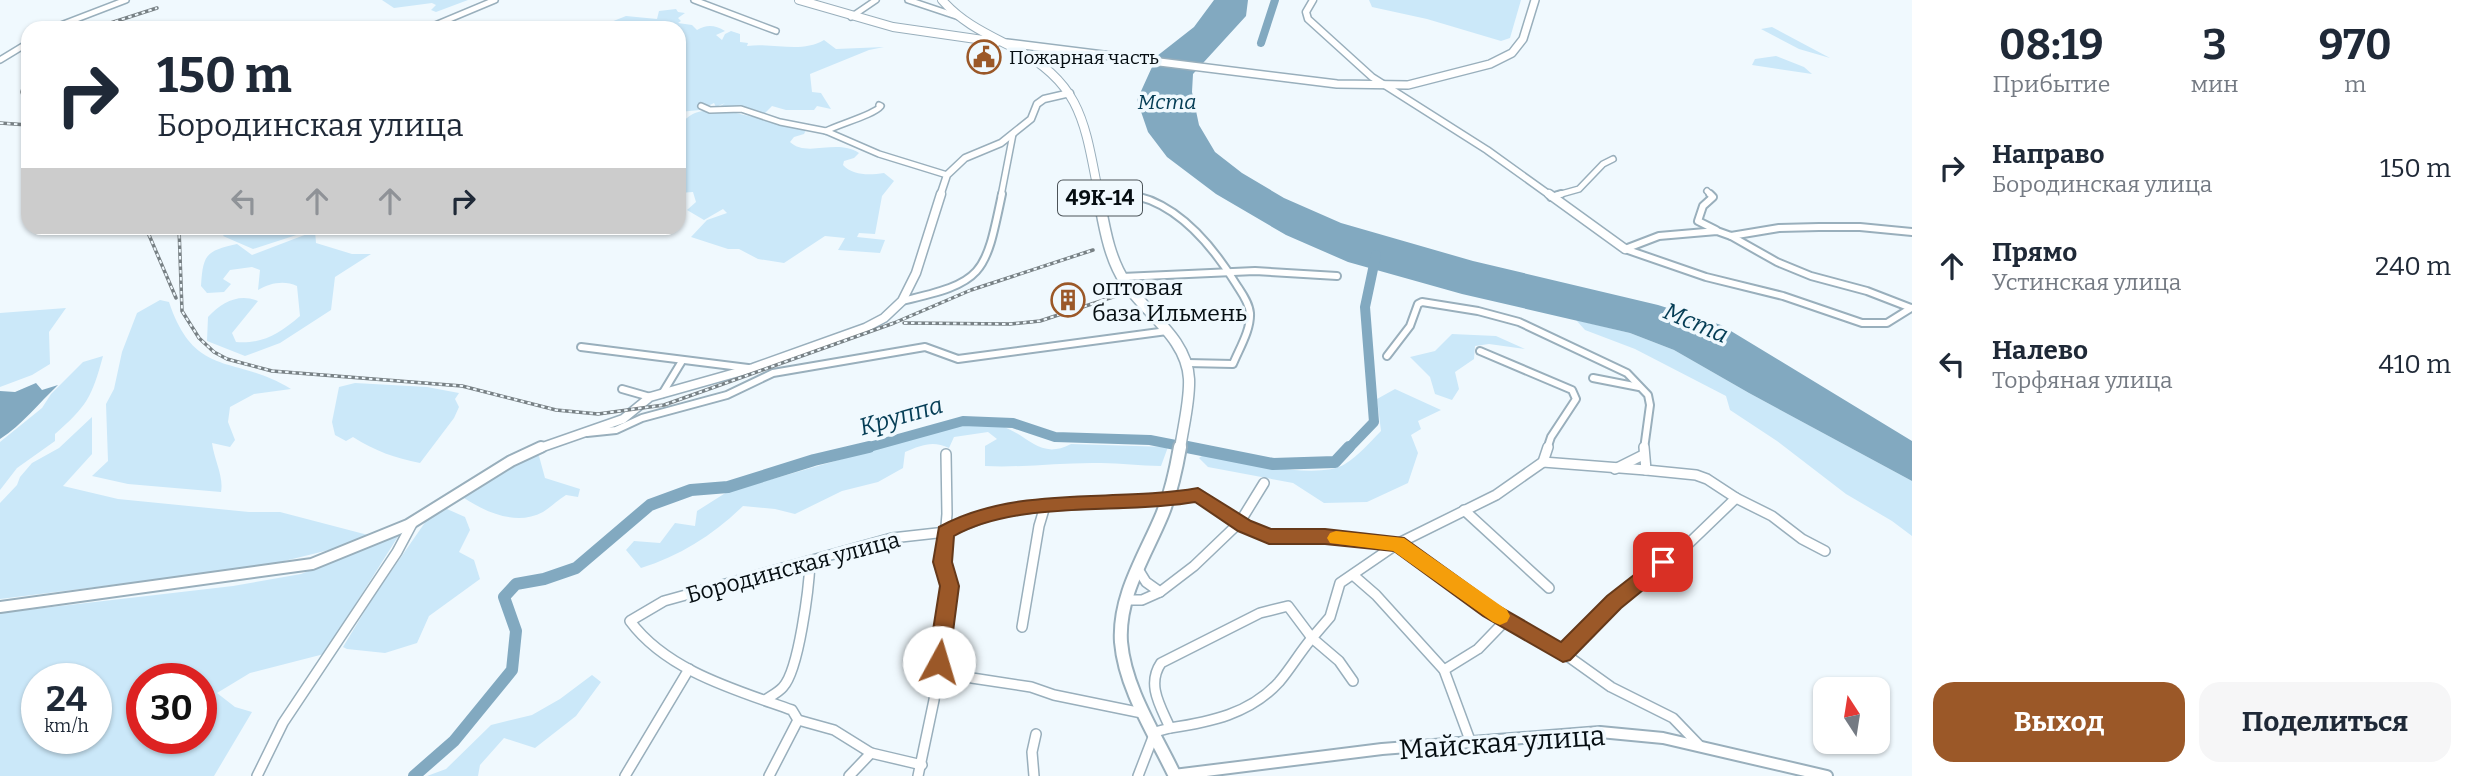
<!DOCTYPE html>
<html lang="ru">
<meta charset="utf-8">
<style>
:root{--surface:#fff;--page:#f6f6f7;--text:#1f2937;--muted:#747a83;--accent:#9b5828}
body{margin:0;font-family:Bitter,serif;background:var(--page);color:var(--text);height:100vh;display:flex;flex-direction:column;font-size:26px;white-space:nowrap}
*{box-sizing:border-box;margin:0}
p{font-size:23px;color:var(--muted)}
.icon{flex:none;width:38px;height:38px;fill:none;stroke:currentColor;stroke-width:2;stroke-linecap:round;stroke-linejoin:round}
.map{position:relative;flex:1;overflow:hidden}
.panel{display:flex;flex-direction:column;background:var(--surface);width:560px}
.panel>*{flex:none}
.guide{position:absolute;left:21px;top:21px;width:665px;height:214px;border-radius:21px;box-shadow:0 2px 5px #0004;background:#fff;color:var(--text);overflow:hidden}
.needle{width:46px;rotate:348deg}
.buttons{position:absolute;left:1813px;top:677px;display:grid;gap:14px}
.buttons a{display:grid;place-items:center;width:77px;height:77px;border-radius:14px;background:var(--surface);box-shadow:0 2px 5px #0004;font-size:35px}
.speed{position:absolute;left:21px;top:663px;display:flex;gap:14px;font-size:35px;font-weight:700;text-align:center}
.speed>*{display:grid;place-content:center;width:91px;height:91px;border-radius:50%;background:var(--surface);box-shadow:0 2px 5px #0004;line-height:1}
.speed small{font-size:18px;font-weight:400}
.speed .limit{border:10px solid #d22;background:#fff;color:#111}
.pin{position:absolute;display:grid;place-items:center;width:60px;height:60px;color:#fff;margin:-30px;border-radius:14px;box-shadow:0 4px 10px #0006}
.me{position:absolute;width:77px;margin:-38px;rotate:6deg;stroke-linejoin:round;filter:drop-shadow(0 0 5px #0008)}
.turn{display:flex;align-items:center;gap:24px;height:147px;padding:0 21px;font-size:32px}
.turn .icon{width:91px;height:91px;stroke-width:2.5}
.turn b{display:block;font-size:49px;line-height:60px}
.lanes{display:flex;align-items:center;height:66px;padding:0 21px;background:#0003;justify-content:center;gap:35px;direction:ltr}
.lanes .off{opacity:.35}
.eta{display:flex;justify-content:space-evenly;align-items:center;height:119px;text-align:center}
.eta b{font-size:42px;font-weight:700;line-height:49px}
.primary-button{display:flex;gap:14px;margin-top:auto;padding:14px 21px}
.primary-button a{flex:1;height:80px;border-radius:21px;background:var(--accent);color:#fff;font-size:28px;font-weight:700;line-height:80px;text-align:center}
.primary-button a+a{background:var(--page);color:var(--text)}
ul{padding:0;list-style:none}
li{display:flex;align-items:center;gap:21px;height:98px;padding:0 21px}
li div{flex:1}
li b{display:block;font-size:26px}
li em{font-style:normal}
main{display:flex;flex:1;min-height:0}
.map>svg:first-child{display:block}
.green{fill:#cbe8f9;fill-rule:evenodd}
.water{fill:#82a9c0}
.lines{fill:none;stroke-linecap:round;stroke-linejoin:round}
.river-far2{stroke:#82a9c0;stroke-width:8}
.river-far1{stroke:#82a9c0;stroke-width:10}
.river{stroke:#82a9c0;stroke-width:12}
.minor-far2-casing{stroke:#99afbc;stroke-width:8}
.minor-far1-casing{stroke:#99afbc;stroke-width:10}
.minor-casing{stroke:#99afbc;stroke-width:12}
.tertiary-far2-casing{stroke:#99afbc;stroke-width:9}
.tertiary-far1-casing{stroke:#99afbc;stroke-width:11}
.tertiary-casing{stroke:#99afbc;stroke-width:14}
.secondary-casing{stroke:#99afbc;stroke-width:10}
.primary-far2-casing{stroke:#99afbc;stroke-width:10}
.primary-far1-casing{stroke:#99afbc;stroke-width:13}
.primary-casing{stroke:#99afbc;stroke-width:16}
.minor-far2{stroke:#fff;stroke-width:5}
.minor-far1{stroke:#fff;stroke-width:6}
.minor{stroke:#fff;stroke-width:9}
.tertiary-far2{stroke:#fff;stroke-width:6}
.tertiary-far1{stroke:#fff;stroke-width:8}
.tertiary{stroke:#fff;stroke-width:10}
.secondary{stroke:#fff;stroke-width:7}
.primary-far2{stroke:#fff;stroke-width:8}
.primary-far1{stroke:#fff;stroke-width:10}
.primary{stroke:#fff;stroke-width:12}
.rail-casing{stroke:#788185;stroke-width:3.5}
.rail{stroke:#f0f9fe;stroke-width:2;stroke-dasharray:3.5;stroke-linecap:butt}
.route{fill:#9b5828;stroke:#65391a;stroke-width:2}
.slow{fill:#f59e0b}
.labels{text-anchor:middle;stroke-width:7;stroke-linejoin:round;paint-order:stroke}
.far-poi-label{font-size:19px;fill:#060e12;stroke:#f0f9fe;text-anchor:start}
.far-water-label{font-size:21px;font-style:italic;fill:#053d55;stroke:#f0f9fe}
.shield{fill:#f0f9fe;stroke:#4c5459;stroke-width:2}
.shield-label{font-size:21px;font-weight:bold;fill:#060e12}
.poi-label{font-size:23px;fill:#060e12;stroke:#f0f9fe;text-anchor:start}
.street-label{font-size:23px;fill:#060e12;stroke:#f0f9fe}
.water-label{font-size:24px;font-style:italic;fill:#053d55;stroke:#f0f9fe}
.near-street-label{font-size:28px;fill:#060e12;stroke:#f0f9fe}
</style>
<main>
<div class="map">
<svg width="1912" height="776" viewBox="0 0 1912 776">
<rect width="100%" height="100%" fill="#f0f9fe"/>
<g class="green">
<polygon points="382,0 468,0 436,12 431,10 436,5 432,3 394,8"/>
<polygon points="1369,0 1521,0 1510,38 1501,41 1427,19 1372,7"/>
<path d="M676,9L678,12L685,13L678,18L681,21L678,23L692,25L697,30C707,24 715,25 725,31L716,35L722,40L725,34L731,31L740,34V42L748,43L747,46C773,42 800,54 824,40L836,49L884,47L869,50L810,74L812,92L821,93L831,109L817,106L814,110H786L772,106L762,116L739,110L736,113L806,130L804,134L794,137L790,142C807,158 836,138 859,153L854,158L844,161L843,165C853,176 870,175 884,173L894,181L882,196L875,234L859,233L857,237L885,240L880,253L838,250L845,238L825,236L784,263L758,259L739,249H728L691,237L707,220L727,213L723,209L704,220L687,210L696,202L693,192L679,193V121C688,120 687,116 695,113C706,109 715,111 725,103L716,107L714,103L700,110L679,112V28H596L626,16L657,19L659,11Z"/>
<polygon points="1772,27 1830,58 1799,49 1761,29"/>
<polygon points="1776,56 1804,67 1812,74 1752,65 1755,59"/>
<polygon points="229,228 318,228 253,249 223,236"/>
<path d="M315,231L316,243L352,254H371L335,277L331,310L280,343L245,356L207,341L208,317C222,302 239,293 258,301L232,333L236,342C263,344 279,334 300,316L297,286C284,280 270,283 258,290L260,270L252,267L230,270L223,279L231,284L224,292L207,293L201,286C203,254 206,251 237,244L252,255Z"/>
<path d="M160,300L169,302C195,380 235,354 291,389L254,394L230,407L228,422L235,440L230,447L212,443C214,459 224,477 221,492L128,484L92,476L108,461L106,404L114,389L122,352L137,313Z"/>
<polygon points="66,308 49,332 50,364 32,375 0,387 0,313"/>
<polygon points="1576,320 1630,333 1674,350 1749,393 1912,481 1912,536 1892,521 1846,494 1777,441 1730,410 1726,396 1635,349 1585,330"/>
<polygon points="1452,334 1496,336 1525,349 1489,344 1475,346 1474,359 1455,372 1459,389 1452,400 1435,394 1430,377 1410,357 1435,351"/>
<path d="M103,356C92,397 87,406 55,434V441L17,468L0,490V442L42,408L51,394L83,362Z"/>
<path d="M355,383L427,387L459,393L455,399L459,407L454,418L420,463C395,458 375,451 353,437L346,441L335,435L332,422L339,387Z"/>
<path d="M1395,389L1441,410L1418,421L1421,429L1411,435L1418,453L1408,483L1367,502L1324,503L1293,483L1208,467L1199,458L1206,453C1236,461 1318,481 1345,464C1358,456 1370,442 1381,431L1377,399Z"/>
<polygon points="92,417 92,454 63,486 118,499 249,512 280,512 368,535 333,549 264,566 0,599 0,503 17,485 20,477 32,463 59,448"/>
<path d="M964,424C975,425 988,423 998,425C1028,433 1038,461 1071,444L1168,447L1161,466C1140,466 1121,463 1101,463C1062,462 1024,468 985,466V446L997,439L988,432L954,437L949,448C933,440 921,445 905,452L903,468L878,482L842,491L795,514L775,509L743,506C713,535 680,556 641,568L626,550L634,541L660,543L675,523L695,526L697,511L727,492Z"/>
<path d="M534,454L539,456L545,478L580,489L578,497L566,495C558,500 551,507 543,512C517,526 487,513 464,498Z"/>
<polygon points="447,509 465,517 470,530 459,552 474,560 480,579 429,616 417,643 385,653 347,649 343,647 372,599 426,521"/>
<path d="M399,535L324,654L250,673L217,693L235,707L252,712L214,776H0V613L233,586L301,574ZM37,679H96V738H37ZM142,679H201V738H142Z"/>
<polygon points="592,675 601,682 576,716 535,748 504,738 480,765 478,776 427,776 446,769 491,725 532,715 560,699"/>
</g>
<g class="water">
<polygon points="1214,0 1248,0 1246,16 1193,74 1192,92 1199,125 1215,152 1242,173 1284,198 1341,223 1473,261 1658,305 1721,325 1912,441 1912,481 1749,393 1674,350 1630,333 1462,294 1348,262 1286,235 1216,194 1167,157 1148,132 1137,100 1157,56 1194,27"/>
<path d="M36,383L42,390L58,385C38,404 23,424 0,439V391L15,392Z"/>
</g>
<g class="lines">
<polyline class="river-far2" points="1261,43 1275,0"/>
<g class="river-far1">
<polyline points="862,449 963,421 1013,423 1055,437 1150,440 1196,449"/>
<polyline points="1348,449 1374,422 1365,307 1376,255"/>
</g>
<g class="river">
<polyline points="1187,447 1273,464 1335,462 1349,447"/>
<polyline points="414,776 454,741 512,670 516,631 504,597 516,584 544,579 576,568 650,505 691,490 728,487 814,460 869,447"/>
</g>
<defs>
<g id="minor-far2">
<polyline points="694,0 776,31"/>
<polyline points="908,0 959,17"/>
<polyline points="851,17 876,0"/>
<polyline points="53,28 126,0"/>
<polyline points="428,28 495,0"/>
<polyline points="0,60 28,43"/>
<polyline points="701,106 710,110 741,109 780,122 826,131 879,154 947,175"/>
<path d="M826,131C839,124 874,115 881,106L879,105"/>
<polyline points="1707,191 1712,196"/>
<polyline points="1099,195 1135,196"/>
<polyline points="1001,196 1013,134"/>
<polyline points="1554,196 1579,189 1603,164 1613,159"/>
</g>
<g id="minor-far1">
<path d="M1126,194C1175,200 1212,245 1236,284C1241,292 1249,302 1250,313C1251,330 1239,349 1233,364L1187,363"/>
<polyline points="1710,194 1713,197 1703,206 1698,221 1716,230"/>
<polyline points="1099,195 1115,194"/>
<polyline points="1551,197 1561,194"/>
<polyline points="1731,236 1777,262 1811,276 1867,291 1911,308"/>
<polyline points="1625,249 1706,277 1783,296 1862,323 1887,323 1911,308"/>
<polyline points="1625,249 1659,236 1717,231 1731,236 1779,228 1819,227 1860,227 1912,232"/>
<polyline points="1122,277 1255,271 1337,276"/>
<path d="M902,301C984,282 985,276 1002,194"/>
<polyline points="581,347 748,368"/>
<polyline points="1480,351 1572,390 1576,399 1551,437 1547,449"/>
<polyline points="1387,356 1410,326 1418,304 1422,302 1478,311 1519,322 1627,373 1648,395 1650,405 1644,449"/>
<polyline points="1593,378 1639,387"/>
<polyline points="622,389 650,397"/>
<polyline points="662,394 682,361"/>
<polyline points="587,433 616,430 642,418 727,395 773,373 925,347 958,359 1167,331"/>
</g>
<g id="minor">
<polyline points="1644,447 1646,470 1696,475 1707,479 1736,498 1772,516 1802,539 1825,551"/>
<polyline points="1543,462 1646,470"/>
<polyline points="1615,469 1643,455"/>
<polyline points="1464,510 1549,588"/>
<polyline points="1138,569 1146,582 1160,592"/>
<polyline points="1353,575 1376,595 1444,670 1471,743"/>
<polyline points="1126,600 1142,600 1160,592 1194,566 1240,522 1264,483"/>
<polyline points="1022,627 1039,526 1045,506"/>
<polyline points="1563,654 1599,615 1643,576 1683,549 1736,498"/>
<polyline points="938,662 972,678 1031,687 1054,695 1142,713"/>
<polyline points="1444,670 1478,649 1506,620"/>
<path d="M765,700C771,696 779,692 783,687C799,670 809,587 810,562"/>
<path d="M1170,728C1210,722 1250,714 1279,682C1291,668 1300,652 1312,638L1339,661L1353,681"/>
<path d="M922,765L871,753L834,730L798,720L792,710C736,690 667,671 630,621L664,601L892,538L946,532L996,513L1045,506L1168,500L1198,494L1244,526L1269,537L1324,536L1397,544L1490,611L1569,657L1611,687L1673,718L1699,745"/>
<polyline points="257,776 283,723 397,552 413,522"/>
<polyline points="625,776 689,669"/>
<polyline points="769,776 798,720"/>
<polyline points="849,776 871,753"/>
<polyline points="918,776 934,700 949,586 943,562 947,514 946,454"/>
<polyline points="1034,776 1032,752 1036,734"/>
<path d="M1138,776L1155,732L1170,728C1161,707 1146,685 1161,663L1260,613L1288,606L1312,638L1330,617L1340,583L1397,544L1496,495L1543,462L1548,447"/>
</g>
<g id="tertiary-far2">
<polyline points="1313,0 1306,12 1308,19 1372,77 1487,150 1551,196"/>
<polyline points="940,196 947,175 965,158 1001,143 1031,119 1037,104 1044,99 1070,93"/>
</g>
<g id="tertiary-far1">
<polyline points="1549,194 1625,249"/>
<polyline points="537,449 623,419 650,397 753,368 865,328 884,318 902,301 916,273 941,194"/>
</g>
<g id="tertiary">
<polyline points="0,607 312,564 408,525 511,461 541,447"/>
<polyline points="1174,775 1382,749 1600,732 1663,738 1827,776"/>
</g>
<polyline id="secondary" points="1007,43 1337,84 1408,85 1490,64 1512,53 1523,39 1535,0"/>
<g id="primary-far2">
<polyline points="799,0 893,27 997,42"/>
<path d="M942,0C962,23 987,34 1014,48C1083,83 1085,126 1099,196"/>
</g>
<path id="primary-far1" d="M1098,194C1104,224 1108,256 1125,282C1145,313 1187,338 1189,379C1190,401 1183,427 1180,449"/>
<path id="primary" d="M1175,776C1155,734 1125,689 1121,642C1118,596 1145,556 1162,515C1171,493 1176,470 1180,447"/>
</defs>
<use href="#minor-far2" class="minor-far2-casing"/>
<use href="#minor-far1" class="minor-far1-casing"/>
<use href="#minor" class="minor-casing"/>
<use href="#tertiary-far2" class="tertiary-far2-casing"/>
<use href="#tertiary-far1" class="tertiary-far1-casing"/>
<use href="#tertiary" class="tertiary-casing"/>
<use href="#secondary" class="secondary-casing"/>
<use href="#primary-far2" class="primary-far2-casing"/>
<use href="#primary-far1" class="primary-far1-casing"/>
<use href="#primary" class="primary-casing"/>
<use href="#minor-far2" class="minor-far2"/>
<use href="#minor-far1" class="minor-far1"/>
<use href="#minor" class="minor"/>
<use href="#tertiary-far2" class="tertiary-far2"/>
<use href="#tertiary-far1" class="tertiary-far1"/>
<use href="#tertiary" class="tertiary"/>
<use href="#secondary" class="secondary"/>
<use href="#primary-far2" class="primary-far2"/>
<use href="#primary-far1" class="primary-far1"/>
<use href="#primary" class="primary"/>
<defs>
<g id="rail">
<polyline points="95,28 157,8"/>
<polyline points="28,69 22,92 28,112"/>
<polyline points="0,123 28,125"/>
<polyline points="146,228 176,298"/>
<polyline points="179,228 182,311 199,338 214,352 227,359 272,371 462,386 556,410 598,414 664,405 894,323 971,290 1093,250"/>
<polyline points="904,323 1010,324 1040,321 1122,294"/>
</g>
</defs>
<use href="#rail" class="rail-casing"/>
<use href="#rail" class="rail"/>
</g>
<path class="route" d="M1198,488L1251,521L1271,529H1325L1404,538L1497,605L1561,642L1607,596L1657,557L1663,554L1670,557L1672,562L1670,568L1621,608L1570,660L1563,662L1483,616L1394,551L1325,544H1269L1238,531L1195,502C1122,515 1020,499 954,536L952,562L959,586L949,662L946,668L939,671L931,668L928,662L940,586L933,562L939,527C1017,484 1114,503 1198,488Z"/>
<polygon class="slow" points="1336,531 1404,538 1507,610 1510,616 1507,622 1500,625 1493,622 1393,551 1330,543 1327,538 1330,533"/>
<defs>
<symbol id="civic-ring" viewBox="-11 -11 22 22"><circle r="9.5" fill="#f0f9fe" stroke="#9b5828" stroke-width="1.5"/><path d="M-.6-6.5H3V-4.5H.6V-3L4-1V1h2V6H-6V1h2V-1L-.6-3ZM-1.2 2.5V6h2.4V2.5Z" fill="#9b5828"/></symbol>
<symbol id="building-ring" viewBox="-11 -11 22 22"><circle r="9.5" fill="#f0f9fe" stroke="#9b5828" stroke-width="1.5"/><path d="M-4-6H4V6H1V3H-1V6H-4ZM-2.5-4.3h1.7v1.8h-1.7ZM.8-4.3h1.7v1.8H.8ZM-2.5-1h1.7V.8h-1.7ZM.8-1h1.7V.8H.8Z" fill="#9b5828"/></symbol>
</defs>
<g fill-rule="evenodd">
<use href="#civic-ring" x="965" y="38" width="38" height="38"/>
<use href="#building-ring" x="1049" y="281" width="38" height="38"/>
</g>
<g class="labels">
<g class="far-poi-label">
<text x="1009" y="64">Пожарная часть</text>
</g>
<g class="far-water-label">
<text x="1167" y="109">Мста</text>
</g>
<rect class="shield" x="1058" y="180.5" width="84" height="35" rx="5"/>
<g class="shield-label">
<text x="1100" y="205">49К-14</text>
</g>
<g class="poi-label">
<text x="1092" y="295">оптовая<tspan x="1092" dy="26">база Ильмень</tspan></text>
</g>
<g class="street-label">
<text transform="translate(793 567) rotate(-15)" y="8">Бородинская улица</text>
</g>
<g class="water-label">
<text transform="translate(1696 323) rotate(23)" y="8">Мста</text>
<text transform="translate(901 416) rotate(-16)" y="8">Круппа</text>
</g>
<g class="near-street-label">
<text transform="translate(1502 742) rotate(-4)" y="10">Майская улица</text>
</g>
</g>
</svg>
<div class="buttons">
<a><svg class="needle" viewBox="-14 -14 28 28"><path d="M0-13l5 13h-10z" fill="#e53935"/><path d="M0 13l5-13h-10z" fill="#747a83"/></svg></a>
</div>
<div class="speed"><div>24<small>km/h</small></div><div class="limit">30</div></div>
<div class="pin" style="left:1663px;top:562px;background:#d93025"><svg class="icon" aria-label="arrive" viewBox="0 0 24 24"><path d="M6 21V4h12l-3 4 3 4H6"/></svg></div>
<svg class="me" style="left:939px;top:662px" viewBox="-20 -20 40 40"><circle r="19" fill="#fff"/><path d="M0-13L10 11 0 6-10 11z" fill="#9b5828"/></svg>
<div class="guide">
<div class="turn"><svg class="icon" aria-label="right" viewBox="0 0 24 24"><path d="M7 20v-9h11M14 6l5 5-5 5"/></svg><div><b>150 m</b>Бородинская улица</div></div>
<div class="lanes"><svg class="icon off" aria-label="left" viewBox="0 0 24 24"><path d="M17 20v-9H6M10 6l-5 5 5 5"/></svg><svg class="icon off" aria-label="ahead" viewBox="0 0 24 24"><path d="M12 20V5M6 11l6-6 6 6"/></svg><svg class="icon off" aria-label="ahead" viewBox="0 0 24 24"><path d="M12 20V5M6 11l6-6 6 6"/></svg><svg class="icon" aria-label="right" viewBox="0 0 24 24"><path d="M7 20v-9h11M14 6l5 5-5 5"/></svg></div>
</div>
</div>
<section class="panel">
<div class="eta">
<div><b>08:19</b><p>Прибытие</p></div>
<div><b>3</b><p>мин</p></div>
<div><b>970</b><p>m</p></div>
</div>
<ul>
<li><svg class="icon" aria-label="right" viewBox="0 0 24 24"><path d="M7 20v-9h11M14 6l5 5-5 5"/></svg><div><b>Направо</b><p>Бородинская улица</p></div><em>150 m</em></li>
<li><svg class="icon" aria-label="ahead" viewBox="0 0 24 24"><path d="M12 20V5M6 11l6-6 6 6"/></svg><div><b>Прямо</b><p>Устинская улица</p></div><em>240 m</em></li>
<li><svg class="icon" aria-label="left" viewBox="0 0 24 24"><path d="M17 20v-9H6M10 6l-5 5 5 5"/></svg><div><b>Налево</b><p>Торфяная улица</p></div><em>410 m</em></li>
</ul>
<div class="primary-button"><a>Выход</a><a>Поделиться</a></div>
</section>
</main>
